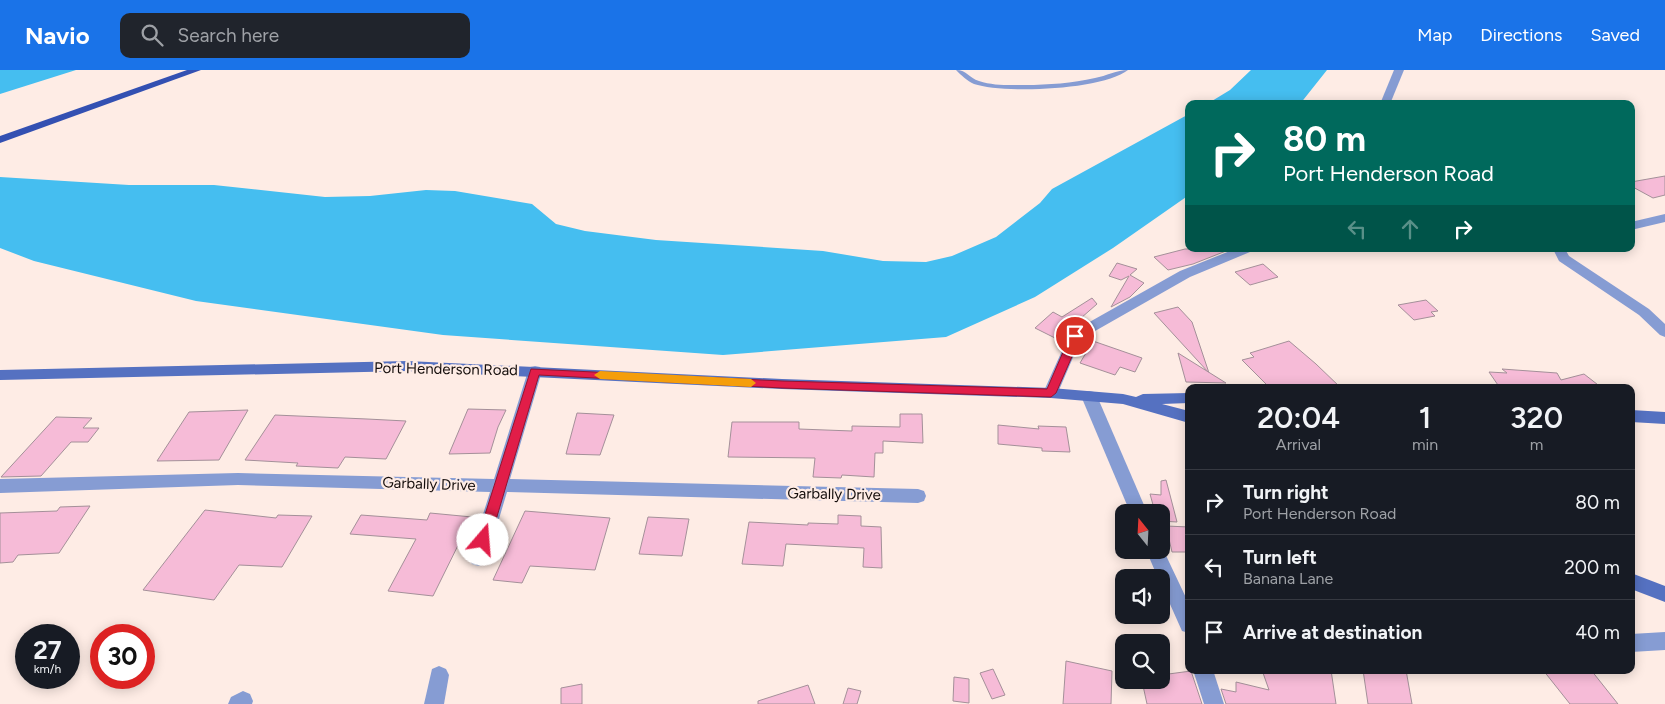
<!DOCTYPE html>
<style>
:root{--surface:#171b24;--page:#20242c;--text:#f1f3f6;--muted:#9ea1a6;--line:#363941;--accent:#1a73e8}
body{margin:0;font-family:Figtree,sans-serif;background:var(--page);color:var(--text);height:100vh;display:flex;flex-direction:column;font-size:19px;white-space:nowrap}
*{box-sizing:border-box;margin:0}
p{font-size:16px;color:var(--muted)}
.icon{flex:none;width:28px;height:28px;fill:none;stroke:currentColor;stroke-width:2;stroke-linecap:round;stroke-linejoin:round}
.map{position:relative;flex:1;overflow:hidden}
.sheet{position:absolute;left:1185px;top:314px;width:450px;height:290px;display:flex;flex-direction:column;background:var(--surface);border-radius:10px;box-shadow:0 2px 12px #0003}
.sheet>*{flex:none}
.guide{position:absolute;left:1185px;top:30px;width:450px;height:152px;border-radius:10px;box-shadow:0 2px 12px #0003;background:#00695c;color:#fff;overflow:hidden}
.needle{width:32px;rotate:342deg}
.tools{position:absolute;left:1115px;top:434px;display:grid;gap:10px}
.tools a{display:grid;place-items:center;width:55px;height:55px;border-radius:10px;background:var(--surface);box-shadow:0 2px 12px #0003;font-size:25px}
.speed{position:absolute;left:15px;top:554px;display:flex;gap:10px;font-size:25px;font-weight:700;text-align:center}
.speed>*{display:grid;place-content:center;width:65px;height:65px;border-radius:50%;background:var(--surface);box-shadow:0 2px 12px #0003;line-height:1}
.speed small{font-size:12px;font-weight:400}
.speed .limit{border:8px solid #d22;background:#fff;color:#111}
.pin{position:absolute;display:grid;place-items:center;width:42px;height:42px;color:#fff;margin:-21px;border:2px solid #fff;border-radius:50%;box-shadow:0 1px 5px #0007}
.me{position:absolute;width:55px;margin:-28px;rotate:18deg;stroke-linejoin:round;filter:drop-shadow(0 0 4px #0008)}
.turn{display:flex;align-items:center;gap:18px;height:105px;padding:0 15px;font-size:22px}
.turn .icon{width:65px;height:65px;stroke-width:2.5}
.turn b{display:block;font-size:35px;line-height:42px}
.lanes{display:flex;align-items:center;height:48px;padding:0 15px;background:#0003;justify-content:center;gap:25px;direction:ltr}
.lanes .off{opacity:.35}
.eta{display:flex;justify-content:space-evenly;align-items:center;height:85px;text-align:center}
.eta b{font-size:30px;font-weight:600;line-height:35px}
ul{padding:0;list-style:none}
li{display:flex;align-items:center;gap:15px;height:65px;padding:0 15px;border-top:1px solid var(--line)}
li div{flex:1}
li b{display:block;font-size:19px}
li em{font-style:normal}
header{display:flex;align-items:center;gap:30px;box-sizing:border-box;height:70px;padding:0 25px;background:var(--accent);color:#fff}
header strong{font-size:24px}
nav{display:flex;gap:28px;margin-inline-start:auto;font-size:18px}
.search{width:350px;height:45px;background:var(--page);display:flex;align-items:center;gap:12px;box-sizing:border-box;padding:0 18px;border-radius:10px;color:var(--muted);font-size:19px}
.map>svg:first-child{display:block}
.water{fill:#45bef0}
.building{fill:#f6bbd7;stroke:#a49099}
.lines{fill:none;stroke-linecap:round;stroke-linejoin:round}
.lane{fill:#869cd3;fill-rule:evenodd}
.street{fill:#869cd3;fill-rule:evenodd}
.secondary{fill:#5571c1;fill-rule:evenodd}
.primary{fill:#3350b2;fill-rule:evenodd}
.route{fill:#e11d48;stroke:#92132f}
.slow{fill:#f59e0b}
.labels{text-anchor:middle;stroke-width:4.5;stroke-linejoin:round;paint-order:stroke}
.street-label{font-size:15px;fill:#130c0a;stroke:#feece5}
</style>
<header>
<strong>Navio</strong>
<div class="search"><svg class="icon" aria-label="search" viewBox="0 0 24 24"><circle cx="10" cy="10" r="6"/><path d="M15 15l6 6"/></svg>Search here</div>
<nav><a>Map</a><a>Directions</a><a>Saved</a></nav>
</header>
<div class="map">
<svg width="1665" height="634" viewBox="0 0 1665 634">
<rect width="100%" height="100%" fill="#feece5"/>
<g class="water">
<polygon points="0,0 76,0 0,24"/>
<polygon points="1251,0 1327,0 1300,34 1207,34 1230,20"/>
<polygon points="1189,44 1189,125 1113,178 1035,227 946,267 723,285 443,265 196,231 34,191 0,178 0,107 129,115 214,115 325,127 370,126 426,120 455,121 532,134 556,154 585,161 656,170 823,181 883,191 926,192 952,186 996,167 1040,133 1052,119"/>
</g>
<g class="building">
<polygon points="1665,106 1665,125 1653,128 1631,116 1631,112"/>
<polygon points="1185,179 1231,179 1193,194 1168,200 1154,187"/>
<polygon points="1117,193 1137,199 1130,205 1144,213 1130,227 1111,237 1129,206 1121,210 1109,206"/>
<polygon points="1263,194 1278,207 1250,215 1235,202"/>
<polygon points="1092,228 1097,234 1057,269 1035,258 1053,242 1062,247"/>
<polygon points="1426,230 1438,241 1431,242 1435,246 1414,250 1398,235"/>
<polygon points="1178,237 1192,252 1209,303 1154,243"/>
<polygon points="1093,271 1142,288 1135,302 1120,297 1115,305 1080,293"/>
<polygon points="1289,271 1316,294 1341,318 1270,318 1242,290 1254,287 1250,283"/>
<polygon points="1178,283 1226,313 1186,312"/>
<polygon points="1502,299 1557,303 1561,310 1584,304 1602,318 1500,318 1489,302 1507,303"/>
<polygon points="468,339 506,340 498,357 490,383 449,384"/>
<polygon points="248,340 219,390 157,391 189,342"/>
<polygon points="577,343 614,345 600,385 566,384"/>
<polygon points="900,344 922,344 923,373 883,371 883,383 875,383 874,407 842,405 841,408 813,407 815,388 728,387 732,352 799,352 799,359 852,361 852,356 900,357"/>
<polygon points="275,345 367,349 406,351 386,389 345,387 338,398 296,396 298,393 245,390"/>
<polygon points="56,347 92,348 83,358 99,358 88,372 71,372 41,406 1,407"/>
<polygon points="998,355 1039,359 1038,356 1066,357 1070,382 1042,381 1042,378 998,374"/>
<polygon points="1166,410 1170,425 1177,452 1161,451 1161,442 1155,442 1150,424 1161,425 1161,411"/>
<polygon points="90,436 59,483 18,485 13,492 0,493 0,443 57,441 60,437"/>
<polygon points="205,440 276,448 278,445 312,446 282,497 239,495 214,530 143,520"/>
<polygon points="525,441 610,448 595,500 530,496 522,513 493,510"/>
<polygon points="430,443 472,447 433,526 388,521 416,469 350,464 361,445 427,450"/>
<polygon points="838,445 861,446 861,456 881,457 882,498 863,497 864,478 786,474 783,496 742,494 749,452 808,455 808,453 838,454"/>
<polygon points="648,447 689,449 682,486 639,484"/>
<polygon points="1166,456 1189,457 1189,482 1172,482"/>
<polygon points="1066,591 1112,601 1111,634 1063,634"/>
<polygon points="993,599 1005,625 992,629 980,603"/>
<polygon points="1262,600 1331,600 1336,634 1226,634 1221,619 1236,622 1236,612 1269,620"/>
<polygon points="1363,600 1406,600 1412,634 1368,634"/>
<polygon points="1543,600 1591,600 1618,634 1570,634"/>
<polygon points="1191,601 1202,634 1147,634 1142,611 1161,611 1161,605"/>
<polygon points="954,607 969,609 969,633 953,631"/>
<polygon points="582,614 582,634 561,634 561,618"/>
<polygon points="808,615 815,634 758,634 758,631"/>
<polygon points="848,618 861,621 857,634 843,634"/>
</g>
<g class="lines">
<path class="lane" d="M956,0C967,0 969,8 979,11C994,16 1010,15 1025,15C1049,15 1072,13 1095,8C1106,6 1117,0 1128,0C1103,20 1004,24 974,14C967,11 961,5 956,0Z"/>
<g class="street">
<polygon points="1394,0 1404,0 1390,34 1380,34"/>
<polygon points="1665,144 1665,152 1631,160 1631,152"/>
<polygon points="1235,179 1251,179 1250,182 1190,207 1081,269 1056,327 1051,328 1046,327 1043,323 1070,263 1180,201"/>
<polygon points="1553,179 1565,179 1569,186 1649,239 1665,254 1665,267 1660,265 1639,245 1559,191"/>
<polygon points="535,296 540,297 542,301 510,409 918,419 924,421 926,426 924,431 918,433 507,422 487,489 484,494 478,496 472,494 469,489 490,422 238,415 0,423 0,409 238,403 494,409 528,301 530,297"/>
<polygon points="1089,321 1094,322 1097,326 1147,442 1130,442 1081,326 1084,322"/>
<polygon points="1161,475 1189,534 1189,563 1182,561 1161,514 1161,508 1158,508 1146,480 1161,480"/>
<polygon points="1665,562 1665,580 1631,582 1631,564"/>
<polygon points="439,596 446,599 449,605 444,634 424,634 432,599"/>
<polygon points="1193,600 1213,600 1224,634 1204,634"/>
<polygon points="243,621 250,624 253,631 252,634 228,634 231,627"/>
</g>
<g class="secondary">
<polygon points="408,291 782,309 1051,318 1123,324 1136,327 1143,324 1189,323 1189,333 1162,334 1189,341 1189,353 1123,334 1051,328 782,319 408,301 0,310 0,300"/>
<polygon points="1631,340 1665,342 1665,354 1631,352"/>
<polygon points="1631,503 1665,516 1665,532 1631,519"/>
</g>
<polygon class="primary" points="187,0 201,0 0,73 0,66"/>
</g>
<polygon class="route" points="1075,262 1081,266 1056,323 1051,327 782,318 539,305 490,470 488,474 483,476 479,474 477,470 531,299 782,311 1047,319 1070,266"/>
<polygon class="slow" points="600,301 751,309 756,313 751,317 600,309 594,305"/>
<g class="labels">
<g class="street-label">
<text transform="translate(446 299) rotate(1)" y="5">Port Henderson Road</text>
<text transform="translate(429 414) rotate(2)" y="5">Garbally Drive</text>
<text transform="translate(834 424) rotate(1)" y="5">Garbally Drive</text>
</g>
</g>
</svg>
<div class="tools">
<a><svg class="needle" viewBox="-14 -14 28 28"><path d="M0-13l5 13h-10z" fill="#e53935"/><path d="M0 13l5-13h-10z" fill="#9ea1a6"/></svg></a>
<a><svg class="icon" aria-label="sound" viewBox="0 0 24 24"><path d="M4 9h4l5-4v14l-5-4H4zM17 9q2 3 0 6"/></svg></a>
<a><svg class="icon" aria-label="search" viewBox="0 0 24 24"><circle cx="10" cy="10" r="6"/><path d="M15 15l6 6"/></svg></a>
</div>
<div class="speed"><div>27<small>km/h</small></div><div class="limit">30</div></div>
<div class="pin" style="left:1075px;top:266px;background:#d93025"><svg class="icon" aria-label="arrive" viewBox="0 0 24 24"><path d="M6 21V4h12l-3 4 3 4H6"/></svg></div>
<svg class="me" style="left:483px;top:470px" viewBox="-20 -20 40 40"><circle r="19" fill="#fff"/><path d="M0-13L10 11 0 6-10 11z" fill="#e11d48"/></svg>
<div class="guide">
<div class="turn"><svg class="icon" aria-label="right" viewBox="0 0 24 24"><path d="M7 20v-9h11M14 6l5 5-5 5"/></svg><div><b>80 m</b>Port Henderson Road</div></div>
<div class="lanes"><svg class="icon off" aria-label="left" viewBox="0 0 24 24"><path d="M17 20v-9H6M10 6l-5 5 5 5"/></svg><svg class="icon off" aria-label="ahead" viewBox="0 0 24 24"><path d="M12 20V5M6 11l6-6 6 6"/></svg><svg class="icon" aria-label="right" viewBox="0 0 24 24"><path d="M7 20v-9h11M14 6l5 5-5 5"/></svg></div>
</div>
<section class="sheet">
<div class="eta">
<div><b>20:04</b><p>Arrival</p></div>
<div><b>1</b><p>min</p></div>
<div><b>320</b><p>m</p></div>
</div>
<ul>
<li><svg class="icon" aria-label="right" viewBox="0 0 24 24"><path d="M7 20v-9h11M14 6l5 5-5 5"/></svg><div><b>Turn right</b><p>Port Henderson Road</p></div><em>80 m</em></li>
<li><svg class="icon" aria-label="left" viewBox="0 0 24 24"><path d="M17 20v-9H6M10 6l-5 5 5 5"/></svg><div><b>Turn left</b><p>Banana Lane</p></div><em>200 m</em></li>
<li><svg class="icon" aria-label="arrive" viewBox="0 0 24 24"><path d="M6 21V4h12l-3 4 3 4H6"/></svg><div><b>Arrive at destination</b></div><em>40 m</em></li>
</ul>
</section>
</div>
